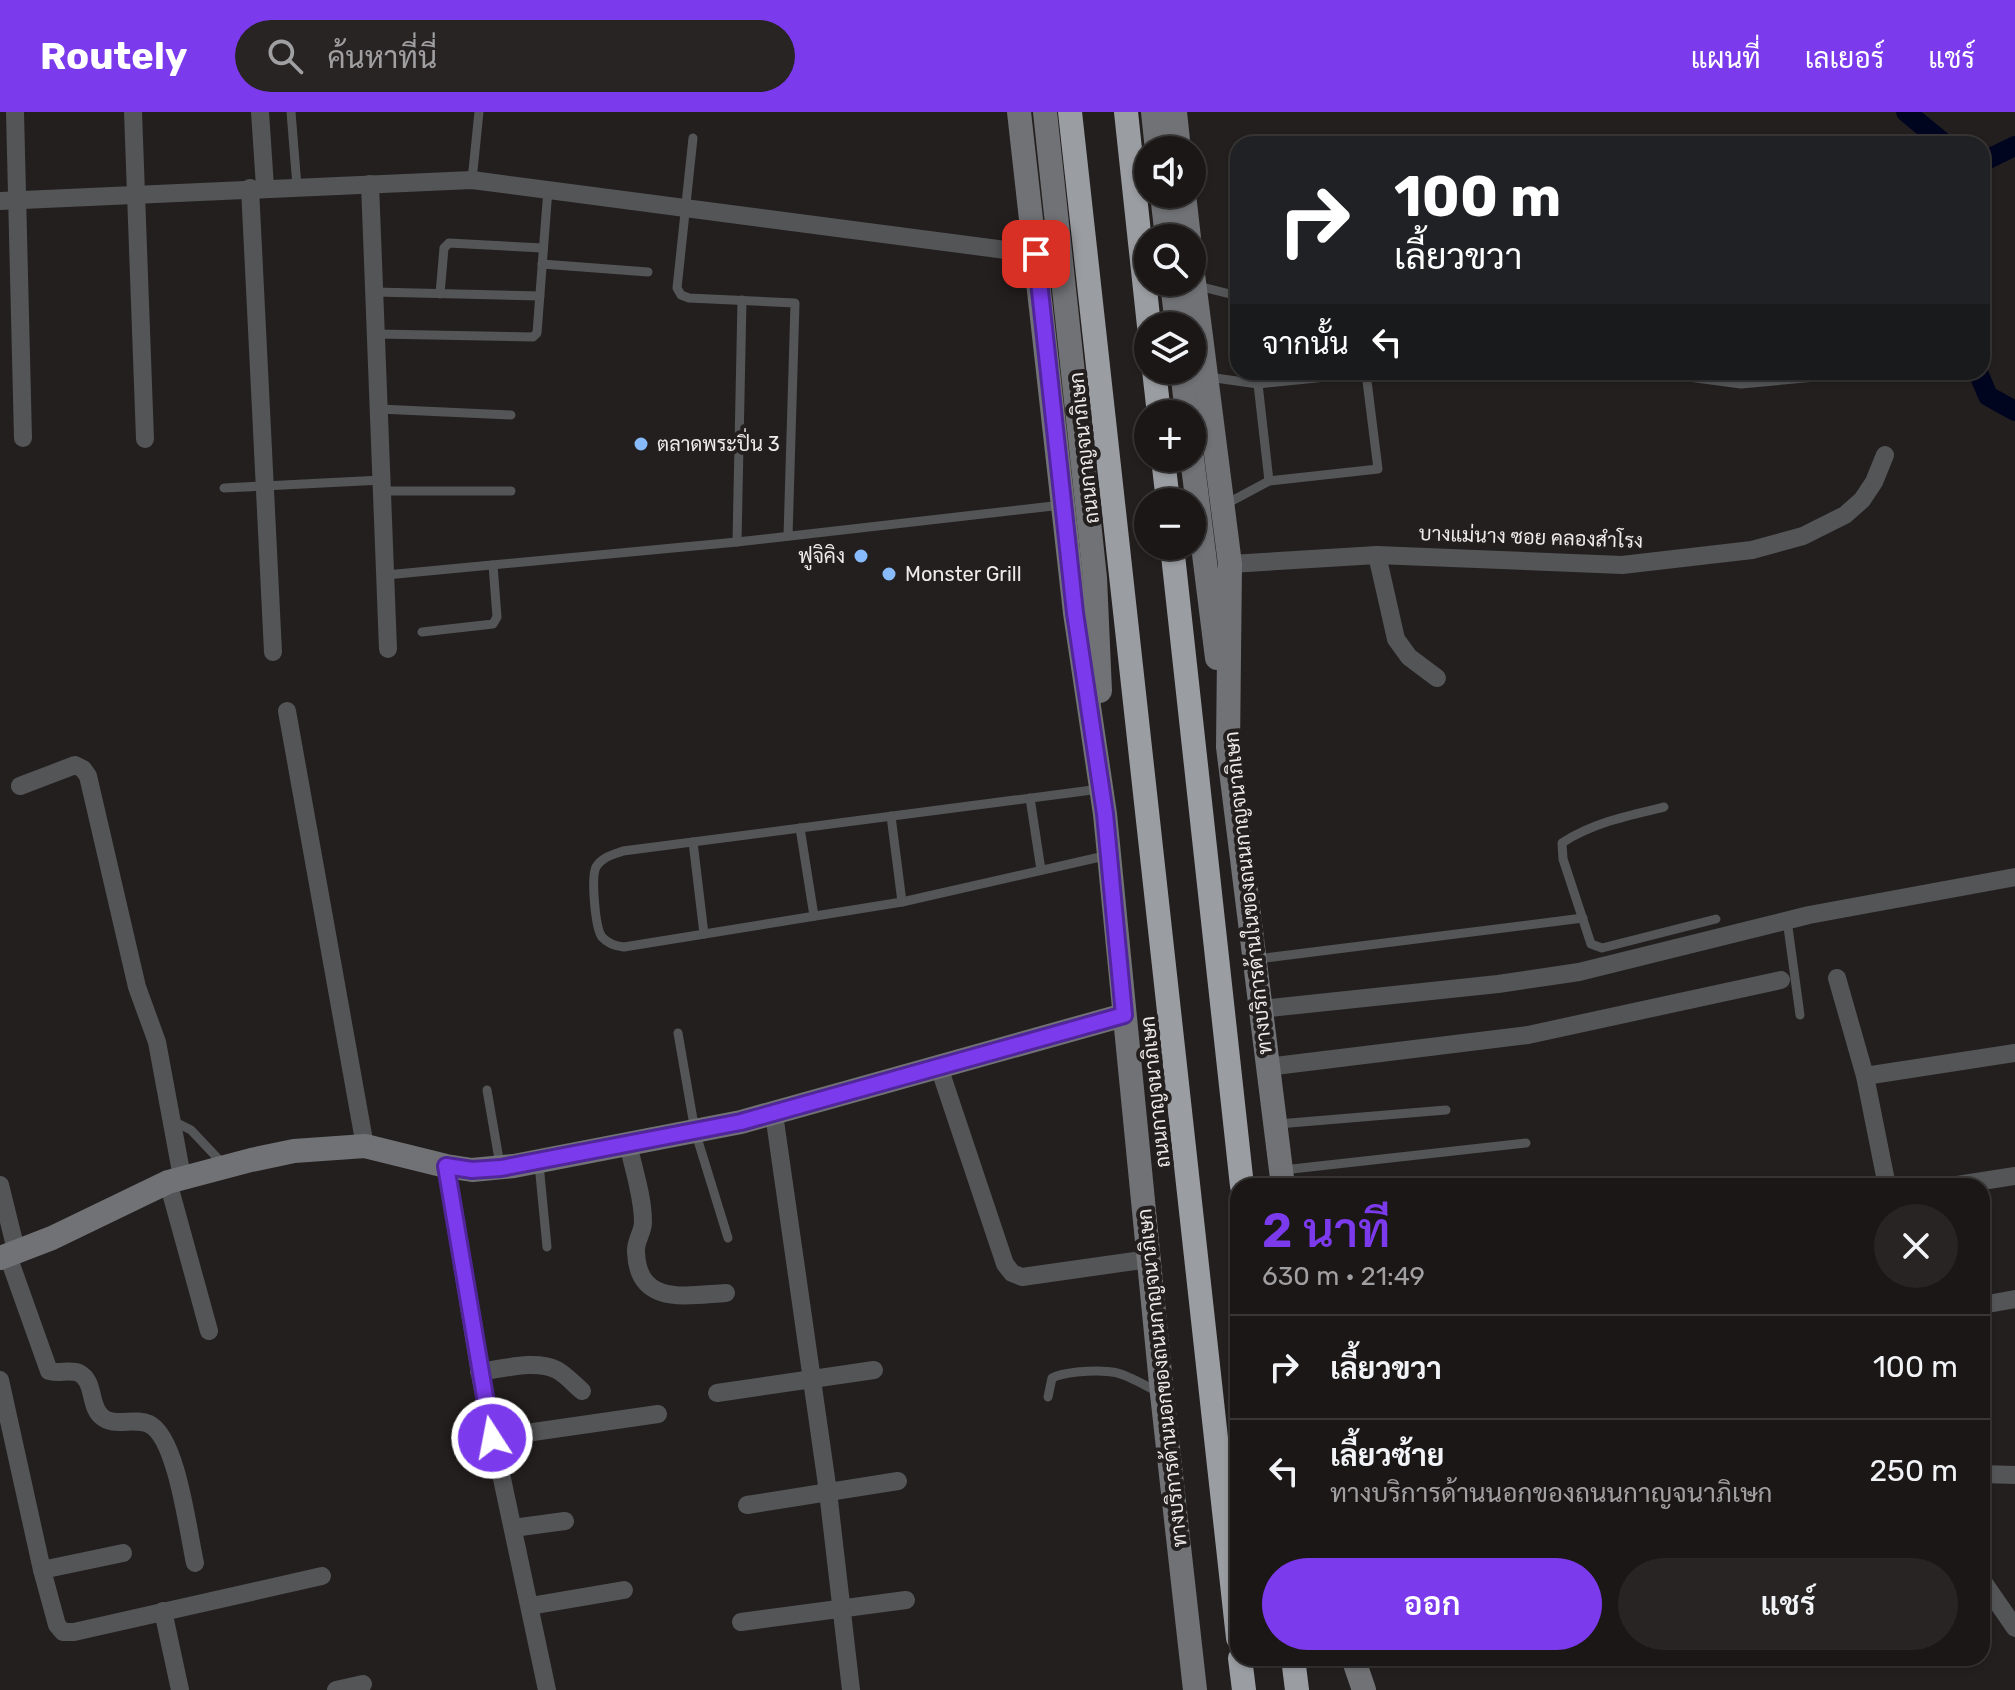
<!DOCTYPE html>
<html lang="th">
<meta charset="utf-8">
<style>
:root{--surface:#1b1717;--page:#282424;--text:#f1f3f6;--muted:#a09fa1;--line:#393636;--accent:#7c3aed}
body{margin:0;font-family:Rubik,Sarabun,sans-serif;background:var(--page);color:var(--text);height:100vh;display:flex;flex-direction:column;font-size:30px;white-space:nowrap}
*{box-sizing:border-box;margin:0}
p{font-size:26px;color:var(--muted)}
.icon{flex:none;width:44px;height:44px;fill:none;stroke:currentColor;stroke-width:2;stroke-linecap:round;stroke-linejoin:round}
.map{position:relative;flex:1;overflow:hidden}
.drawer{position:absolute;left:1230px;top:1066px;width:760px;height:488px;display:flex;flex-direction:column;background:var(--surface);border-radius:24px;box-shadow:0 2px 6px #0004,0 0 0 2px var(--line)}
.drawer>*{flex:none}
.banner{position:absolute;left:1230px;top:24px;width:760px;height:244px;border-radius:24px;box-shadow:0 2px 6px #0004,0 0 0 2px var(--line);background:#202124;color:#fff;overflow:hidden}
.controls{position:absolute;left:1134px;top:24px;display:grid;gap:16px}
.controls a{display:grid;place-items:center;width:72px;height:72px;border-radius:50%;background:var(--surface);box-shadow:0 2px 6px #0004,0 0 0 2px var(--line);font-size:40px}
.pin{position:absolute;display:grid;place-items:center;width:68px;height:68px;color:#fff;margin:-34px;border-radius:16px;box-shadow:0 4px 12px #0006}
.me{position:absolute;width:88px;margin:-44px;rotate:349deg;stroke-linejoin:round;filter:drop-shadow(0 0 6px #0008)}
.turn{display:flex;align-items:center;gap:28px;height:168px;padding:0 32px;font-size:36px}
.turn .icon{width:104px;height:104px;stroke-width:2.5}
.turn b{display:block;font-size:56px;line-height:68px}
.then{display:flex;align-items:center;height:76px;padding:0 32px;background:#0003;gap:16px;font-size:30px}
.round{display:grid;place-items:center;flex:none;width:84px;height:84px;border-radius:42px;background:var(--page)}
.overview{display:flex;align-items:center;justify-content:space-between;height:136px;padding:0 32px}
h1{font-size:48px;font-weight:600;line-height:60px;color:var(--accent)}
.cta{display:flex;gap:16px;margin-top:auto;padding:16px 32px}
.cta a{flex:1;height:92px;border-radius:48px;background:var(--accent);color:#fff;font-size:32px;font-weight:600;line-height:92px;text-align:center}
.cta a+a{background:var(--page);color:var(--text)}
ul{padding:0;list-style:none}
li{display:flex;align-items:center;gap:24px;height:104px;padding:0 32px;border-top:2px solid var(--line)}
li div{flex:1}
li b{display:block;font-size:30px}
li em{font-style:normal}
header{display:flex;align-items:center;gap:48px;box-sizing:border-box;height:112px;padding:0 40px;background:var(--accent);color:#fff}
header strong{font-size:38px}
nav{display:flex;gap:44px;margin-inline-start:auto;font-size:28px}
.search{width:560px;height:72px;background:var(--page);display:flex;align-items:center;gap:20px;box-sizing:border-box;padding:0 28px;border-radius:44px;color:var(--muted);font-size:30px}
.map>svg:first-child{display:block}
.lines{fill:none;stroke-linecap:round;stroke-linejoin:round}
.canal{stroke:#00051f;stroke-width:20}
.lane{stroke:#535557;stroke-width:9}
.street{stroke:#535557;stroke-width:18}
.secondary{stroke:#707275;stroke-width:24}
.highway{stroke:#9a9ea2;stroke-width:24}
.route-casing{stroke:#51269a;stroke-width:20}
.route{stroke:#7c3aed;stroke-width:14}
.poi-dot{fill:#87bbfb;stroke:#241f1f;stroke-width:3}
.labels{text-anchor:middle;stroke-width:8;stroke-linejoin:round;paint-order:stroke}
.poi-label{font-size:20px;fill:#edeaea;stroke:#241f1f;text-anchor:start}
.street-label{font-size:20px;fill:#edeaea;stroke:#241f1f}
</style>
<header>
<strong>Routely</strong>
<div class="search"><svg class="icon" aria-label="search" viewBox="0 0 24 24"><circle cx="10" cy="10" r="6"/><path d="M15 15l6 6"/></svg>ค้นหาที่นี่</div>
<nav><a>แผนที่</a><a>เลเยอร์</a><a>แชร์</a></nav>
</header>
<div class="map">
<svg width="2015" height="1578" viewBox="0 0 2015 1578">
<rect width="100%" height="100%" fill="#241f1f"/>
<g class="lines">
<g class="canal">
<polyline points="1906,0 1945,32"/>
<polyline points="1982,50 2015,34"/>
<polyline points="1982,133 1982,144"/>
<polyline points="1978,260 1988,284 2015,299"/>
</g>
<g class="lane">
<polyline points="291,0 297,74"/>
<polyline points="693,26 677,176 681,183 689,186 795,191 788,424"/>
<polyline points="472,68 479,0"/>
<polyline points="542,152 648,160"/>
<polyline points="1198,174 1238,184"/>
<polyline points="375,180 540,184"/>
<polyline points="440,182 444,136 449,131 543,136"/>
<polyline points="1238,184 1238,152"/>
<polyline points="377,222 533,225 537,221 548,77"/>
<polyline points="1651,260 1741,272 1827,264"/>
<polyline points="1208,265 1258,272 1366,261 1378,357 1269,369 1226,392"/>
<polyline points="1258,272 1269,369"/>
<polyline points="379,297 511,303"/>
<polyline points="224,376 382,368"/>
<polyline points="382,379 511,379"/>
<polyline points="737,430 742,188"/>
<polyline points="386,463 737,430 1062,393"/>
<polyline points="422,520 493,512 497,505 493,453"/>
<path d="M1100,677L623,739C612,743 602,745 596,755C591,765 595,816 602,825C608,832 615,834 624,835L902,790L1109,743"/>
<polyline points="1030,686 1041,758"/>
<path d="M1664,695C1630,703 1592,711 1562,731L1563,747L1591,832L1602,836L1716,807"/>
<polyline points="891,704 902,790"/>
<polyline points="800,716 814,804"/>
<polyline points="693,730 704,822"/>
<polyline points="1787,808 1800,903"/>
<polyline points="1257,847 1583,806"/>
<polyline points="678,921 695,1019 728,1126"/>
<polyline points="487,978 500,1053"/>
<polyline points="173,1009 191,1018 224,1053"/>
<polyline points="1278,1012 1446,998"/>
<polyline points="539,1052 547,1135"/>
<polyline points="1283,1058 1526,1031"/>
<path d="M1048,1285L1052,1266C1060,1262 1068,1261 1077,1260C1118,1256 1123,1262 1158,1280"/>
</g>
<g class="street">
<polyline points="15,0 23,326"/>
<polyline points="133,0 145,327"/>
<polyline points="260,0 265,75"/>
<polyline points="370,72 388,537"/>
<polyline points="250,76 273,540"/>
<polyline points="0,89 472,68 1036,142"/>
<polyline points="1377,443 1396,527 1409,545 1437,566"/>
<polyline points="1230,452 1377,443 1622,453 1752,438 1803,424 1845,403 1862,388 1874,370 1885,343"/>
<polyline points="287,599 365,1034"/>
<polyline points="20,674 75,653 83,657 88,664 137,875 157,930 182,1065"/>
<polyline points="1837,866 1865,964 1887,1074"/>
<polyline points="1261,897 1498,872 1579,860 1809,803 2015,765"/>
<polyline points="939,955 1005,1152 1012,1161 1022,1165 1149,1147"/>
<polyline points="1267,955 1528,923 1781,868"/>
<polyline points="1865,964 2015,941"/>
<polyline points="774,1002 828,1380 851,1578"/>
<path d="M628,1031C633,1056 643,1084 643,1110C643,1121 635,1129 636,1140C638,1195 688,1183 726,1181"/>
<polyline points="446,1054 481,1268 547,1578"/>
<polyline points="168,1070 209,1219"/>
<polyline points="0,1073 17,1142"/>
<polyline points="1951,1074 2015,1064"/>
<path d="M8,1144L49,1259C58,1262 70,1257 79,1261C95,1269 89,1293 101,1304C113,1316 134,1305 149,1312C177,1325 188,1420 195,1451"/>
<polyline points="1982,1193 2015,1187"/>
<path d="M479,1260C503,1257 535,1247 557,1258C566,1263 574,1272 582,1279"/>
<polyline points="0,1268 42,1458 57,1513 63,1520 74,1520 322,1464"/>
<polyline points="717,1281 874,1258"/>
<polyline points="492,1326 658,1302"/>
<polyline points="1982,1362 2015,1363"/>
<polyline points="747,1393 898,1369"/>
<polyline points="513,1416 565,1409"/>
<polyline points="42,1458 123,1441"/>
<polyline points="1982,1468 2015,1516"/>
<polyline points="530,1494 624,1478"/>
<polyline points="163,1499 180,1578"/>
<polyline points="741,1510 906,1488"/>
<polyline points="336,1578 363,1572"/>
</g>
<g class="secondary">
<polyline points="1019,0 1075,501 1105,702 1162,1282 1195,1578"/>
<polyline points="1045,0 1095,466 1100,579"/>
<polyline points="1153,0 1157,38"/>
<polyline points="1175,0 1179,38"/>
<polyline points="1162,82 1167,126"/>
<polyline points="1184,82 1189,126"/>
<polyline points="1192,154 1230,452 1228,635 1283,1074"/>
<polyline points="1172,170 1177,214"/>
<polyline points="1182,258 1187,302"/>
<polyline points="1192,346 1217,546"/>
<polyline points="0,1146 52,1126 168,1070 251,1048 294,1039 365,1034 446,1054 472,1058 514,1054 741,1010 1124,903"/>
<polyline points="1353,1546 1364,1578"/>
</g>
<g class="highway">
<polyline points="1070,0 1238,1526"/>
<polyline points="1126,0 1149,214"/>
<polyline points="1154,258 1159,302"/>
<polyline points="1163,346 1168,390"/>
<polyline points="1172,434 1242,1074"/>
<polyline points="1240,1546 1244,1578"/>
<polyline points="1293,1546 1297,1578"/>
</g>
</g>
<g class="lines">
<defs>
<polyline id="route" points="492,1326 446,1054 472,1058 501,1056 741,1010 1124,903 1105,702 1075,501 1036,142"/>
</defs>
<use href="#route" class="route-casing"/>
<use href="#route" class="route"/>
</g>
<g class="poi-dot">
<circle cx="641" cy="332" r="8"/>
<circle cx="861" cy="444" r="8"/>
<circle cx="889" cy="462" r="8"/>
</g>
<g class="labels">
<g class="poi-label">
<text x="657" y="339">ตลาดพระปิ่น 3</text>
<text x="845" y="451" text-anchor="end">ฟูจิคิง</text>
<text x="905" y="469">Monster Grill</text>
</g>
<g class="street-label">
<text transform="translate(1084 336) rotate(-96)" y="7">ถนนกาญจนาภิเษก</text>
<text transform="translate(1531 425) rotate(2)" y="7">บางแม่นาง ซอย คลองสำโรง</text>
<text transform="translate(1248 781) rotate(-96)" y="7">ทางบริการด้านในของถนนกาญจนาภิเษก</text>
<text transform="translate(1155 980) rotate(-96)" y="7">ถนนกาญจนาภิเษก</text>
<text transform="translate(1162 1266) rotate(-96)" y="7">ทางบริการด้านนอกของถนนกาญจนาภิเษก</text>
</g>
</g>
</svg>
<div class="controls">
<a><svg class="icon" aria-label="sound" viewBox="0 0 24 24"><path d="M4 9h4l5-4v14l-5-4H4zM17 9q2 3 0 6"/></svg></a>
<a><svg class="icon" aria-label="search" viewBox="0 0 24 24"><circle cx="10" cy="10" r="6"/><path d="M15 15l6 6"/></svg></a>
<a><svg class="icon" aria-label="layers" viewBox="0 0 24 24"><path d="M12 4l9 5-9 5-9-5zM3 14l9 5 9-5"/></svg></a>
<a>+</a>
<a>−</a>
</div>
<div class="pin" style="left:1036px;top:142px;background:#d93025"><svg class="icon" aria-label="arrive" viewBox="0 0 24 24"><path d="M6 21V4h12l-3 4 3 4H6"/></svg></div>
<svg class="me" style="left:492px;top:1326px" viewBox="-20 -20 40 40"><circle r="17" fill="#7c3aed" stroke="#fff" stroke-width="3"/><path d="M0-11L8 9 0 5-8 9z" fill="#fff"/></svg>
<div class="banner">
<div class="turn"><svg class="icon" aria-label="right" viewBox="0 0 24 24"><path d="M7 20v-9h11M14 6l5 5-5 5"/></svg><div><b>100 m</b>เลี้ยวขวา</div></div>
<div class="then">จากนั้น<svg class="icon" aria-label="left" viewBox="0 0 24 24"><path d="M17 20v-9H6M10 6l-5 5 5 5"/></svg></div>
</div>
<section class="drawer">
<div class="overview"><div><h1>2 นาที</h1><p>630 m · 21:49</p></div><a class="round"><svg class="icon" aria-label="close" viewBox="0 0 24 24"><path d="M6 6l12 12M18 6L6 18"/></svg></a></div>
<ul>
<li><svg class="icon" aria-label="right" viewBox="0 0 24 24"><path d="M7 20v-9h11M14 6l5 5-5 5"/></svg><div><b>เลี้ยวขวา</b></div><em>100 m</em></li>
<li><svg class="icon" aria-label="left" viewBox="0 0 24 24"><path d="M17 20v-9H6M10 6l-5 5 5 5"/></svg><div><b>เลี้ยวซ้าย</b><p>ทางบริการด้านนอกของถนนกาญจนาภิเษก</p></div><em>250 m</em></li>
</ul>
<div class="cta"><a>ออก</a><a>แชร์</a></div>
</section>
</div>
